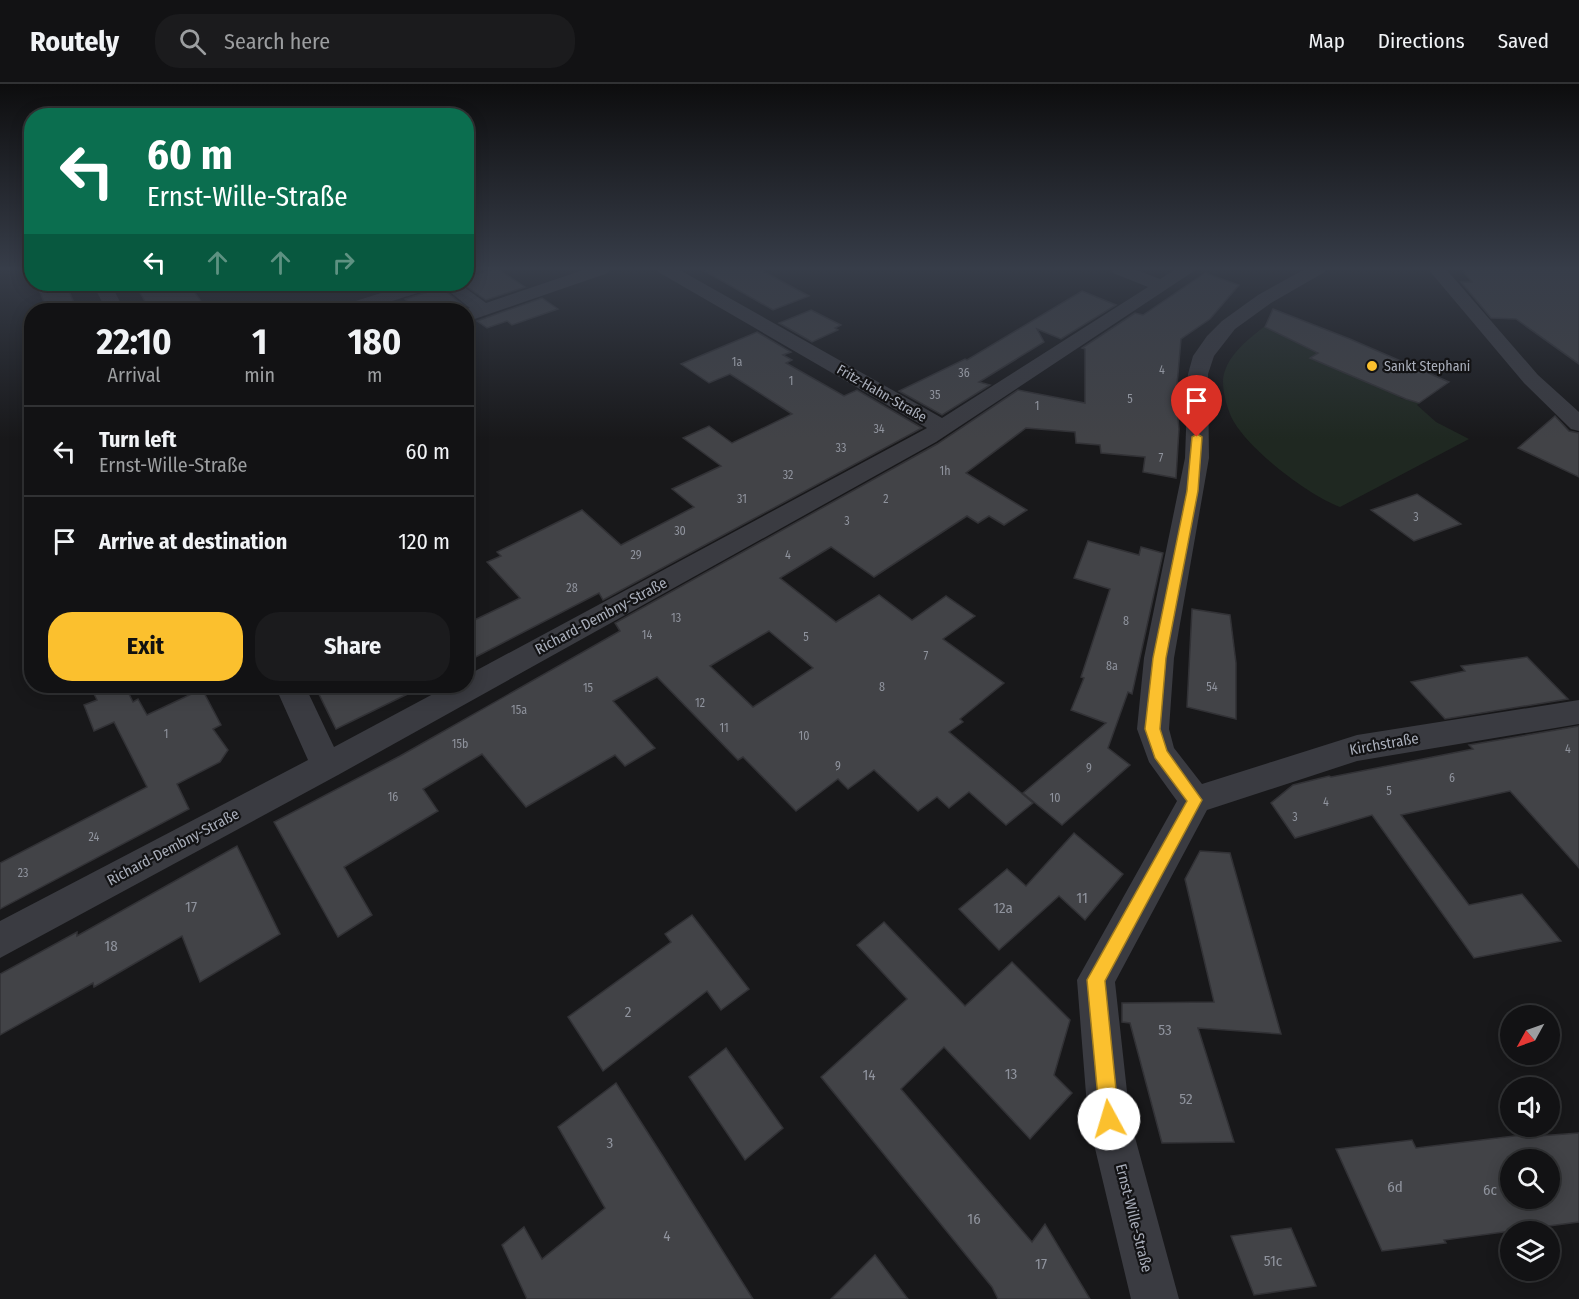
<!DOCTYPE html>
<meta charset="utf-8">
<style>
:root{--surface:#121214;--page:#1b1b1d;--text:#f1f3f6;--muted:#9c9ea0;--line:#313234;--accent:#fbc02e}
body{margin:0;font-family:"Fira Sans Condensed",sans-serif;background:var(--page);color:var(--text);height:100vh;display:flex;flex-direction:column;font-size:22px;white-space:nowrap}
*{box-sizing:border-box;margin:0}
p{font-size:20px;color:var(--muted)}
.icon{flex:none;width:33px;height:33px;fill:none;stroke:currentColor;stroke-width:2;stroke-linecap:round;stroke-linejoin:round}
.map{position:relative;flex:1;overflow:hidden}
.drawer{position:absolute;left:24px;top:219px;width:450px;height:390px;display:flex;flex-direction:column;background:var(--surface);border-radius:24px;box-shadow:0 3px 15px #0003,0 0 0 2px var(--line)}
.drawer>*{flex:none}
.guide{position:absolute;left:24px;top:24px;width:450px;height:183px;border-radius:24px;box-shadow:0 3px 15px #0003,0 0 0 2px var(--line);background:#0b6e4f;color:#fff;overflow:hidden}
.needle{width:39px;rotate:230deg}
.fabs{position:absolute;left:1500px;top:921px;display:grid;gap:12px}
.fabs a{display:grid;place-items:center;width:60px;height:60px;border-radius:50%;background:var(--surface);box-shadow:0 3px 15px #0003,0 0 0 2px var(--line);font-size:30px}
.pin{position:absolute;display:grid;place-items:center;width:51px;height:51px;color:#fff;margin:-62px -26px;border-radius:50% 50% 50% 0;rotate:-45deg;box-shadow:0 0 6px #0007}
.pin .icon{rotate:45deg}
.me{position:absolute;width:66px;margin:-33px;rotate:354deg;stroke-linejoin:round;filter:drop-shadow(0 0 4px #0008)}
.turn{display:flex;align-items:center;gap:21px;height:126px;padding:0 24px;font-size:27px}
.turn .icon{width:78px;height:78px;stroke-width:2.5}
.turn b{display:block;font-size:42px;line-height:51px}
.lanes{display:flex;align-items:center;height:57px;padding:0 24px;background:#0003;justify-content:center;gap:30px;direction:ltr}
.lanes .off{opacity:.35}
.eta{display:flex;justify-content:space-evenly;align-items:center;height:102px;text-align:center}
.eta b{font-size:36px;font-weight:700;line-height:42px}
.cta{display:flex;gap:12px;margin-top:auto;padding:12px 24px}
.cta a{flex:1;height:69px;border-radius:24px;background:var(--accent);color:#111;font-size:24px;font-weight:700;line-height:69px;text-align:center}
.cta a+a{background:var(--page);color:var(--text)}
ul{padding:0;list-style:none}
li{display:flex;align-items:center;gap:18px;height:90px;padding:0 24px;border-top:2px solid var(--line)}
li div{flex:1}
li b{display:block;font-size:22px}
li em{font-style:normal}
header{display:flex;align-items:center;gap:36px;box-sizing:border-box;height:84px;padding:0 30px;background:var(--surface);border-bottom:2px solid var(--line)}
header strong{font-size:28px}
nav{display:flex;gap:33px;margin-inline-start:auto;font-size:21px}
.search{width:420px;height:54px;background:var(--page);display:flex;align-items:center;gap:15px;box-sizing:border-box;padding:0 21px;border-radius:24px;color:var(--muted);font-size:22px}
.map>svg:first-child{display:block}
.green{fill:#1f2821}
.building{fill:#424347;stroke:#323236;stroke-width:1.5;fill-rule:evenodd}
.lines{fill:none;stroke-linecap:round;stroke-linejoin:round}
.street{fill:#3a3b41;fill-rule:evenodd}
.route{fill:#fbc02e;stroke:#a37d1e;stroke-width:1.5}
.poi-dot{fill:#fbc02e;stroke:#131315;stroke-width:2}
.labels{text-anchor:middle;stroke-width:4.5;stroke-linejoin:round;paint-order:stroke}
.number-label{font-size:12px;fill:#8f939d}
.far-poi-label{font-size:14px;fill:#a9aeba;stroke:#131315;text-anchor:start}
.far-street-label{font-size:14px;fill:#a9aeba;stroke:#131315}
.street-label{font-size:15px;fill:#a9aeba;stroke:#131315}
.near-number-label{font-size:15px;fill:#8f939d}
</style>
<header>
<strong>Routely</strong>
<div class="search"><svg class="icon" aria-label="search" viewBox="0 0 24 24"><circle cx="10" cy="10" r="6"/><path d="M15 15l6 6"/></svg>Search here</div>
<nav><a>Map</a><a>Directions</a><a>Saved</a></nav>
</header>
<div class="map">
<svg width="1579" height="1215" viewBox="0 0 1579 1215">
<rect width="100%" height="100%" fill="#18181a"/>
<path class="green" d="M1269,239L1296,258L1319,268L1311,275C1325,279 1337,286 1352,292C1358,295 1366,296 1374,300L1373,301L1401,312L1400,314L1419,319L1417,321L1436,338L1469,355L1340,423C1308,411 1251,367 1234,338C1228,328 1223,310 1223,298C1223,273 1252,252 1269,239Z"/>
<g class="building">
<polygon points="494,185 498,185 525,203 486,216 463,200 466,200 466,194"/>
<polygon points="701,185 759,185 809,212 773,226"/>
<polygon points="1461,185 1579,185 1579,280 1516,235 1491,234 1461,198 1472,198"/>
<path d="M1205,189L1239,201L1210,235L1181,255L1176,313L1179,345L1176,394L1143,388L1145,373L1101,369L1100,361L1076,359L1075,348L1026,344L966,389L1027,426L1004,441L989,432L978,439L967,432L874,493L831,463L780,494L836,538L879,511L912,536L946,512L975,532L943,555L1004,599L960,635L963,638L949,648L1033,719L1006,741L969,708L949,724L937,713L918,727L874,686L848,705L838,695L796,727L743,673L738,676L657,593L613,617L655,664L625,682L615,671L526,723L482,670L423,705L438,727L344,783L372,831L338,853L274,738L400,672L620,547L615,539L937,360L1018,306L1085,319V265L1082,264L1135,229L1143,231ZM769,547L813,584L753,623L710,582Z"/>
<polygon points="37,200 66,200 77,226 47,226"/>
<polygon points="135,200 189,200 207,226 150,226"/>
<polygon points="438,201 465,223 462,225 456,219 434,226 418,226 405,215 434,206"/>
<polygon points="1082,207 1116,221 1061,255 1037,245 1044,258 979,298 990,301 942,331 899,307 965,275 967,276"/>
<polygon points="542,214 558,225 512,241 507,237 487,244 477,237"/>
<polygon points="1273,225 1350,255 1449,298 1419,319 1406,315 1310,274 1318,269 1265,243"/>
<polygon points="811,226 841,241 835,244 838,246 812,258 779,239"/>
<polygon points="757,248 791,268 783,271 792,276 786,279 844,312 857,306 922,344 603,516 599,509 466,578 466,540 520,514 487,478 501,472 497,468 582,426 621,461 694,423 672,405 721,382 683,354 709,342 732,359 792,330 730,290 709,299 681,280"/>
<polygon points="1555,332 1569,347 1579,349 1579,393 1518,364"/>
<polygon points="1417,410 1461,440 1414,457 1371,426"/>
<polygon points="1088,457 1139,471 1141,463 1163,469 1132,610 1128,608 1108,664 1130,681 1062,741 1023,709 1106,639 1071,626 1084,594 1081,593 1110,505 1074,494"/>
<polygon points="1192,525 1230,531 1236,579 1236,635 1187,623"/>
<polygon points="1527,573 1568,615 1445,635 1411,598 1465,587 1461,582"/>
<polygon points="114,602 125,602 133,618 138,615 147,631 202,605 221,641 213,645 228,666 220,678 177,700 189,725 0,825 0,779 147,703 114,638 94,647 84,621 97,616 94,610"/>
<polygon points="315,602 424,602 336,645"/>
<polygon points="1579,642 1579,784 1510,707 1401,731 1469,821 1522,810 1561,857 1474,874 1372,731 1295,754 1271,719 1293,701 1329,692 1331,693 1473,665 1469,661"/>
<polygon points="1074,749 1123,790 1085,836 1059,812 999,866 959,825 1007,785 1026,802"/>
<polygon points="237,762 280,850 200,898 182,852 94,903 93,899 0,951 0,890 77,848 77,852"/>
<polygon points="1200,767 1230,769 1281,950 1198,944 1234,1058 1162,1059 1130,939 1122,938 1122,919 1214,918 1185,795"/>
<polygon points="692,831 749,905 721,926 707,907 603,987 568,933 671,858 665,850"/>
<polygon points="884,838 965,922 1012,878 1070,936 1054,991 1072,1009 1030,1055 944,963 901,1005 1032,1158 1045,1140 1090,1215 998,1215 992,1203 821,993 907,915 857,861"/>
<polygon points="726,964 783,1044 745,1076 689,993"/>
<polygon points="616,999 664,1074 753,1215 527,1215 502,1161 524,1143 542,1175 605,1124 558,1043"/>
<path d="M1579,1049V1138L1444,1156L1446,1159L1382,1167L1336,1065L1412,1056L1416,1064L1522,1051L1523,1053ZM1510,1076H1550V1114H1510Z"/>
<polygon points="1291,1144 1316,1202 1254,1211 1231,1152"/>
<polygon points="875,1171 908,1215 831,1215"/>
</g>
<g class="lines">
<g class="street">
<polygon points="466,185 480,185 477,189 466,191"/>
<polygon points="586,185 611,185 608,189 466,238 466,226 464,226 470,224 440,200 460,200 486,219"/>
<polygon points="657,185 678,185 942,334 1148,203 1113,189 1110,185 1134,185 1160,195 1176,185 1197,185 936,358 338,691 0,874 0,837 308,676 275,602 305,602 334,663 448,602 466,602 466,592 927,344 660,189"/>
<polygon points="1305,185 1326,185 1323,189 1271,219 1235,245 1214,272 1208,290 1209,374 1174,574 1169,645 1174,664 1202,700 1357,651 1579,616 1579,640 1357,677 1207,726 1115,898 1130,1035 1179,1215 1131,1215 1088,1035 1077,896 1177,717 1149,678 1137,645 1144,574 1185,374 1188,290 1193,272 1207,252 1222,237 1258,211"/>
<polygon points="1428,185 1446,185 1538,291 1579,328 1579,347 1571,345 1524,299"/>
<polygon points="93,200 111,200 124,226 106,226"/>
<polygon points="410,200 436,200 433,204 364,226 345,226 344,224 346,220"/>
</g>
</g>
<linearGradient id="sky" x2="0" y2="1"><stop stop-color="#0d0d0e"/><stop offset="0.52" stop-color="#373d49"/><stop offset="1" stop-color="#373d49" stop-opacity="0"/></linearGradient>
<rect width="1579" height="355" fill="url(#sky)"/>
<polygon class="route" points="1197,350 1202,353 1198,407 1166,574 1160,645 1167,667 1202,716 1105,897 1119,1035 1116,1042 1109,1045 1102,1042 1100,1035 1087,896 1187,717 1155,674 1145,645 1153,574 1187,407 1192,353"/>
<circle class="poi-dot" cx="1372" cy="282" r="6"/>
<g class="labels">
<g class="number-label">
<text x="737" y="282">1a</text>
<text x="1162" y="290">4</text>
<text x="964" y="293">36</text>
<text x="791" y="301">1</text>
<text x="935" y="315">35</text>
<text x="1130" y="319">5</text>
<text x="1037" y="326">1</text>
<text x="879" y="349">34</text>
<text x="841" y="368">33</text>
<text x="1161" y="378">7</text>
<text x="945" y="391">1h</text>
<text x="788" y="395">32</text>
<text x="742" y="419">31</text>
<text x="886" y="419">2</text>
<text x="1416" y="437">3</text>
<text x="847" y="441">3</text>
<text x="680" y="451">30</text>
<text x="636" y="475">29</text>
<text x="788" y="475">4</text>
<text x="572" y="508">28</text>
<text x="676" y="538">13</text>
<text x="1126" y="541">8</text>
<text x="647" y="555">14</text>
<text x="806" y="557">5</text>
<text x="926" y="576">7</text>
<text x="1112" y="586">8a</text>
<text x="882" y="607">8</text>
<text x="1212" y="607">54</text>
<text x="588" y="608">15</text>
<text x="700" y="623">12</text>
<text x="519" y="630">15a</text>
<text x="724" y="648">11</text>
<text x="166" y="654">1</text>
<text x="804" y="656">10</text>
<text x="460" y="664">15b</text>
<text x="1568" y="669">4</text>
<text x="838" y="686">9</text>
<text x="1089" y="688">9</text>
<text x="1452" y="698">6</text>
<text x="1389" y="711">5</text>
<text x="393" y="717">16</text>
<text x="1055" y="718">10</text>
<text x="1326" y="722">4</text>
<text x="1295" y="737">3</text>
<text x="94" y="757">24</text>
<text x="23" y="793">23</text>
</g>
<g class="far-poi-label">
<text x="1384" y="287">Sankt Stephani</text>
</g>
<g class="far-street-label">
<text transform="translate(882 309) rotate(30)" y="5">Fritz-Hahn-Straße</text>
</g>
<g class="street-label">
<text transform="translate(601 532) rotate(-28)" y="5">Richard-Dembny-Straße</text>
<text transform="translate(1384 660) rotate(-10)" y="5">Kirchstraße</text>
<text transform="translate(173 763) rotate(-28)" y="5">Richard-Dembny-Straße</text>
<text transform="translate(1134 1134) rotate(76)" y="5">Ernst-Wille-Straße</text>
</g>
<g class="near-number-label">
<text x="1082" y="819">11</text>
<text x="191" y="828">17</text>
<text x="1003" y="829">12a</text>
<text x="111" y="867">18</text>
<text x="628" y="933">2</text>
<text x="1165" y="951">53</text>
<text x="1011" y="995">13</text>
<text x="869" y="996">14</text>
<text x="1186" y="1020">52</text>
<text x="610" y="1064">3</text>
<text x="1395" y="1108">6d</text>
<text x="1490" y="1111">6c</text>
<text x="974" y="1140">16</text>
<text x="667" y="1157">4</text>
<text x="1273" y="1182">51c</text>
<text x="1041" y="1185">17</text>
</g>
</g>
</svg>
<div class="fabs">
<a><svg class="needle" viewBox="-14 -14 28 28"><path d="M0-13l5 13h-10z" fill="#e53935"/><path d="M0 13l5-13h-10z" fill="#9c9ea0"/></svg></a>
<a><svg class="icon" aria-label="sound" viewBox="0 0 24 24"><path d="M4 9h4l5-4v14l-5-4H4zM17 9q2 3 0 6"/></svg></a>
<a><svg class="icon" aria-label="search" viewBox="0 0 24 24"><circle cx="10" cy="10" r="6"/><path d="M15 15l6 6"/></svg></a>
<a><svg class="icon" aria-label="layers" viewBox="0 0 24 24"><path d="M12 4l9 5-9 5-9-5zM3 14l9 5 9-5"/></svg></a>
</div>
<div class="pin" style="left:1197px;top:353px;background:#d93025"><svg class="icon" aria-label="arrive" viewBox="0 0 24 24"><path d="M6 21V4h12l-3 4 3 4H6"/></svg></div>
<svg class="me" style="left:1109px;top:1035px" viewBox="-20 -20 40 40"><circle r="19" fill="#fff"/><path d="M0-13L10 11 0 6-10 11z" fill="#fbc02e"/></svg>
<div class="guide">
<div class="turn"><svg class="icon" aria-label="left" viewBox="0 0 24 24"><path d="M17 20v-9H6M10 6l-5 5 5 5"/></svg><div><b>60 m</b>Ernst-Wille-Straße</div></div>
<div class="lanes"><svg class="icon" aria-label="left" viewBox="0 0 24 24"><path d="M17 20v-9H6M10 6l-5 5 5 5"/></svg><svg class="icon off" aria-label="ahead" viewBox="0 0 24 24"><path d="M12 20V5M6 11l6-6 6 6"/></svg><svg class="icon off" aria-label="ahead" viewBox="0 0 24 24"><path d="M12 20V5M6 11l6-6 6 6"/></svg><svg class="icon off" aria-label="right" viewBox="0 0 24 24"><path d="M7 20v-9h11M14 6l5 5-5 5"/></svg></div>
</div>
<section class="drawer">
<div class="eta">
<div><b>22:10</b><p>Arrival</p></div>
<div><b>1</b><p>min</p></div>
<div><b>180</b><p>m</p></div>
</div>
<ul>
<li><svg class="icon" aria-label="left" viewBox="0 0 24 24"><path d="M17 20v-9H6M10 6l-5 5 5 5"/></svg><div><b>Turn left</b><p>Ernst-Wille-Straße</p></div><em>60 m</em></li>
<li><svg class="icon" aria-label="arrive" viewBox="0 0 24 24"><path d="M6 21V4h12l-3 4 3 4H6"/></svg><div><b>Arrive at destination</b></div><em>120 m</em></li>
</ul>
<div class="cta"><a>Exit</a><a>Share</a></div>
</section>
</div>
